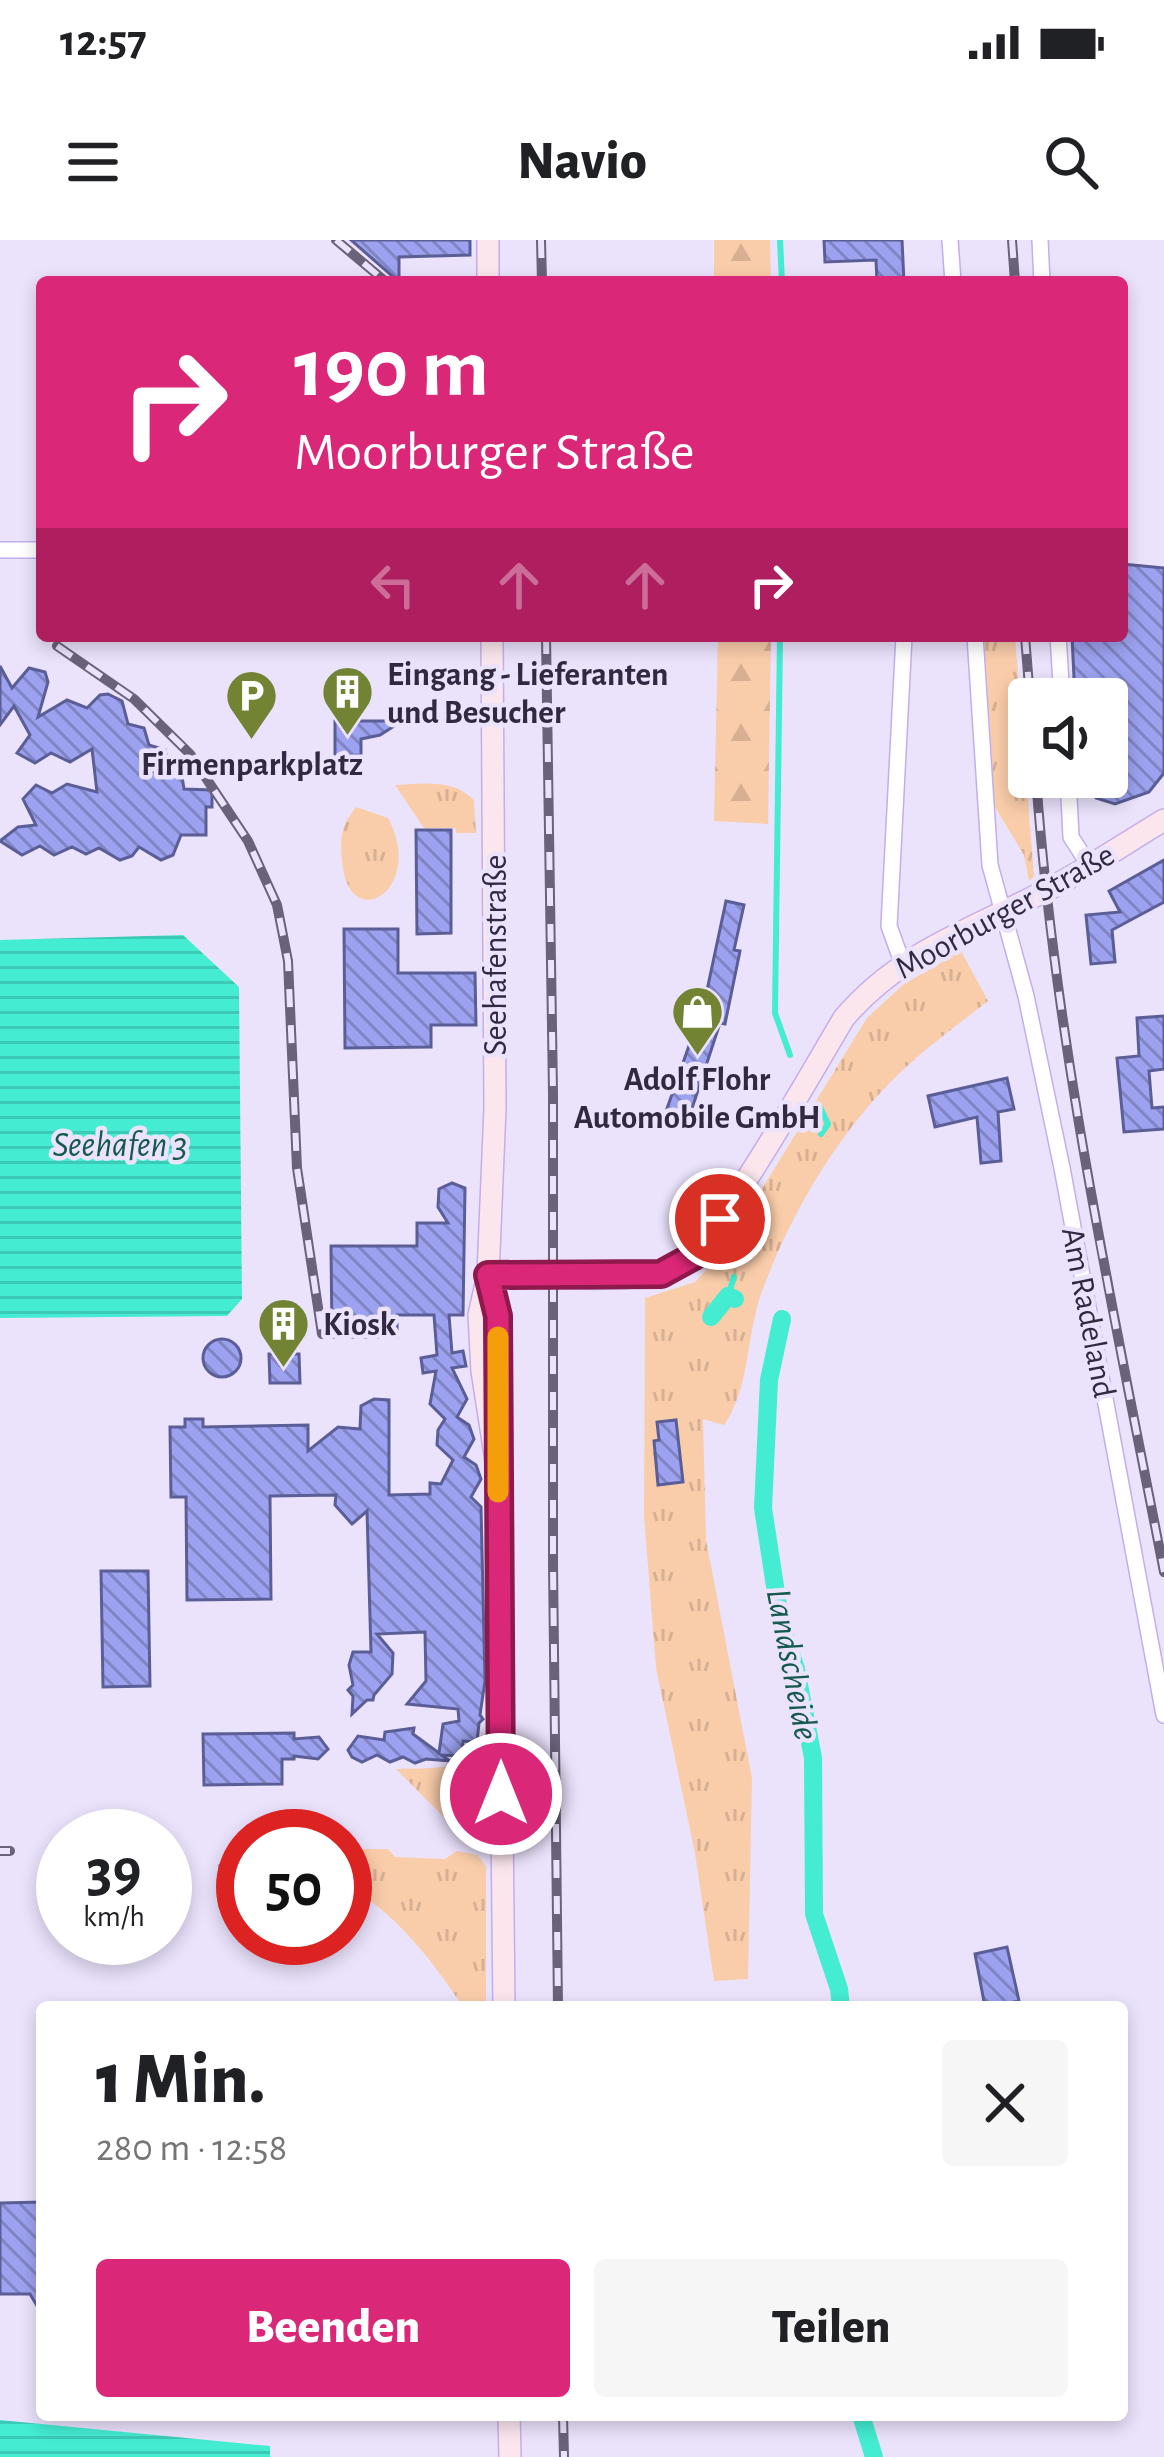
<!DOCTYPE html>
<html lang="de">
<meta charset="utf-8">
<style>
:root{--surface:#fff;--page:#f6f6f6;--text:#202124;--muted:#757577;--accent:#db2777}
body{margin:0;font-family:"Alegreya Sans",sans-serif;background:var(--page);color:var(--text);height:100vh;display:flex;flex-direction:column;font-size:45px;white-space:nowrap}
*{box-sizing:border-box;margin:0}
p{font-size:39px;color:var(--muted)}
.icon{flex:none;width:66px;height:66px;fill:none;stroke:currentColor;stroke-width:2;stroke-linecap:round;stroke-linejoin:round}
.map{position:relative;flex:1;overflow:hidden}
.details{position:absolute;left:36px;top:1761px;width:1092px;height:420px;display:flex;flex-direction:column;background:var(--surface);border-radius:12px;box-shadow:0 6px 18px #0003}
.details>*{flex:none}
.banner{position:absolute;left:36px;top:36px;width:1092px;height:366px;border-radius:12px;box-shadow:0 6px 18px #0003;background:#db2777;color:#fff;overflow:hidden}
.controls{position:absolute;left:1008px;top:438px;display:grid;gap:24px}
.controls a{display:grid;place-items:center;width:120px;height:120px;border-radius:12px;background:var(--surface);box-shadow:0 6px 18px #0003;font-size:60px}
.speed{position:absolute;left:36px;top:1569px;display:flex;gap:24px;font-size:60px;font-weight:700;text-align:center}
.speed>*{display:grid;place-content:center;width:156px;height:156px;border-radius:50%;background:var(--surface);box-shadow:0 6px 18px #0003;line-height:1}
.speed small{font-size:30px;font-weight:400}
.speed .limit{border:18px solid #d22;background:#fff;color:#111}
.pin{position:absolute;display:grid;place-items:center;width:102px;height:102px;color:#fff;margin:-51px;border:6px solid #fff;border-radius:50%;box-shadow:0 3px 12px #0007}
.me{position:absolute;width:132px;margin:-66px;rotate:0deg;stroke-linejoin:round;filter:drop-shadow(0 0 9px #0008)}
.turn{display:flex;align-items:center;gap:42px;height:252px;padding:0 60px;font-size:54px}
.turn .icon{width:156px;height:156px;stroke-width:2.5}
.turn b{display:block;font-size:84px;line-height:102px}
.lanes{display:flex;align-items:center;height:114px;padding:0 60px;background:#0003;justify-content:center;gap:60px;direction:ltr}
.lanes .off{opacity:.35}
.round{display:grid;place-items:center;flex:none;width:126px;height:126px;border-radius:12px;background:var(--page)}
.headline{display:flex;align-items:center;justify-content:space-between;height:204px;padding:0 60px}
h1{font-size:72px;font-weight:800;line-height:90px}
.primary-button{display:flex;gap:24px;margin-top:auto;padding:24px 60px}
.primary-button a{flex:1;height:138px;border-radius:12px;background:var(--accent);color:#fff;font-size:48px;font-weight:800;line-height:138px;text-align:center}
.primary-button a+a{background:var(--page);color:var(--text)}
.status{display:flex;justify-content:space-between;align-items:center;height:84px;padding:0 60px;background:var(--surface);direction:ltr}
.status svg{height:33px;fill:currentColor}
header{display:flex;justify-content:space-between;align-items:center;height:156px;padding:0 60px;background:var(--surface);font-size:54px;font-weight:800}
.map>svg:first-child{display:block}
.grass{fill:url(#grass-tufts)}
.forest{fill:url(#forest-firs)}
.water{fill:url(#water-rules)}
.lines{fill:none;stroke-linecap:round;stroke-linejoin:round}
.stream{stroke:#44ecd2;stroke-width:6}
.canal{stroke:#44ecd2;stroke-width:18}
.building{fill:url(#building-back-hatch);stroke:#5b5e96;stroke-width:3}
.minor-casing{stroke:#c3aeeb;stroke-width:18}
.secondary-casing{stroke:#c3aeeb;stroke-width:24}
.minor{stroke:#fff;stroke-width:15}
.secondary{stroke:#fce6ed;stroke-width:21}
.rail-casing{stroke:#6a617a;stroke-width:10}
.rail{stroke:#ebe2fc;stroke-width:6;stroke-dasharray:18;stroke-linecap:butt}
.route-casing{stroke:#8e194d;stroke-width:30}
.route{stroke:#db2777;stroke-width:21}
.slow{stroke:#f59e0b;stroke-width:21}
.labels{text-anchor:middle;stroke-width:9;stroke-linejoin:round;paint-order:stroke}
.poi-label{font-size:33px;font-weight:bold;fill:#322941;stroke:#ebe2fc;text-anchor:start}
.street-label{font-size:33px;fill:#322941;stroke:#ebe2fc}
.water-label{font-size:36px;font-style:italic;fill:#16594f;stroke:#ebe2fc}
</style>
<div class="status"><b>12:57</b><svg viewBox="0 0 49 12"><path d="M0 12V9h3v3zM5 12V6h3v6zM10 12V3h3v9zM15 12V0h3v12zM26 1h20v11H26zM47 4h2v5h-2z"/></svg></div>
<header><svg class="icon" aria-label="menu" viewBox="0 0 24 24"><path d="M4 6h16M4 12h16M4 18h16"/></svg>Navio<svg class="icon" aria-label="search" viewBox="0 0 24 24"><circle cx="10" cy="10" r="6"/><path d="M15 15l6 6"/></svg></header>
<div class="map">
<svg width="1164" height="2217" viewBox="0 0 1164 2217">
<defs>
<pattern id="grass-tufts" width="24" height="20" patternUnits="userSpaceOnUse" patternTransform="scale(3)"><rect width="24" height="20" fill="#facdaa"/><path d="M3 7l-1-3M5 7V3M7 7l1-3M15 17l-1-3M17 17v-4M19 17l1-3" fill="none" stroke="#d7b094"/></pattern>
<pattern id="forest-firs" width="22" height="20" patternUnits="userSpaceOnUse" patternTransform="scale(3)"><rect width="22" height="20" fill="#facdaa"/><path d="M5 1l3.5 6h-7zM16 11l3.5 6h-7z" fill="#d7b094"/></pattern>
<pattern id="water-rules" width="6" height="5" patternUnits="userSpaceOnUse" patternTransform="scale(3)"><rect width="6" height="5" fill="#44ecd2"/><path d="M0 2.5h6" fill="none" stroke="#3ccab6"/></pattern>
<pattern id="building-back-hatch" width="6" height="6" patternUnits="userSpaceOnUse" patternTransform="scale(3)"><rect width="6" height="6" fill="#9ca2ef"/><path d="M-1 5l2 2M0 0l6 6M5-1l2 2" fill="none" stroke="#8084c3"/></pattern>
</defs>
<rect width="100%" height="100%" fill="#ebe2fc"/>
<g class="grass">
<polygon points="984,396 1015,396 1034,637 1029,641 1024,615 995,567"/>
<path d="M395,545C424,544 452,538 474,560L476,593H456L455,588H424Z"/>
<path d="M356,567L388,578C427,651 347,697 342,620C340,596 341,586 356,567Z"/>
<path d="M961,711L988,761C964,780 939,798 916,818C845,880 793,967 761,1054C746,1097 750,1148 724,1185L703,1179L706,1300L752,1538L748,1739L714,1741L695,1613L656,1428L644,1275L645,1058L695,1042L723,1012L867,778L904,744Z"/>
<path d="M482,1507L484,1579L473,1589L452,1585L396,1529C427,1527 462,1533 482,1507Z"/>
<path d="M364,1609H388L395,1617L445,1619L457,1611L478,1615L486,1627V1767H463C432,1720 395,1672 345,1644V1617H358Z"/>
</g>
<g class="forest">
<polygon points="714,0 770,0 771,42 714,42"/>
<polygon points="718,396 771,396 768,584 714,581"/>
</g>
<g class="water">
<polygon points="183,695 239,747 242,1059 227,1076 0,1078 0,700"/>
<polygon points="0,2180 270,2206 270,2217 0,2217"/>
</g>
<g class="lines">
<g class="stream">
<polyline points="780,0 782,42"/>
<polyline points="780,396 775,773 790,815"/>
<polyline points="819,865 828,884 821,894"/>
<polyline points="728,1056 734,1037"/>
</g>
<g class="canal">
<polyline points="711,1077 728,1056 735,1059"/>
<polyline points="782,1079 769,1140 763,1268 781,1385 796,1429 813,1518 814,1674 839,1749 841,1767"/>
<polyline points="861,2175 874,2217"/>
</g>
</g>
<g class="building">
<polygon points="351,0 470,0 470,15 399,17 399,42"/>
<polygon points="824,0 902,0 904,42 877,42 876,20 825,22"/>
<polygon points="1122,324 1164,328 1164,533 1149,552 1115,564 1096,558 1080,539 1107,537 1107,459 1075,459 1072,396 1122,396"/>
<polygon points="0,426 12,448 29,428 45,432 48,442 38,477 67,460 87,468 100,455 108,454 122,461 128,484 144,488 149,505 165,510 169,528 181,530 184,549 212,550 212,567 206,567 206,595 181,595 173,615 161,620 139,607 132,616 120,620 99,608 86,614 72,607 54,615 40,606 22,615 0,601 18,587 36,585 23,559 36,545 52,553 67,544 97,552 92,509 70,522 51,513 35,523 17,513 30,495 14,466 0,485"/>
<polygon points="335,481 402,481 380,495 361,499 361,515 335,516"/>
<polygon points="416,590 451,590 451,693 417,694"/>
<polygon points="1164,620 1164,662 1112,690 1115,722 1091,724 1086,675 1120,672 1109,651"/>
<polygon points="726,661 744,665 734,710 740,711 725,784 720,783 686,887 663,880 691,800 696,802"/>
<polygon points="344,689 398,689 398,733 475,733 476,785 431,785 431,807 345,808"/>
<polygon points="1164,776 1164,829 1149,831 1152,868 1164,867 1164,889 1124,892 1117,818 1139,816 1137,778"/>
<polygon points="1007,838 1014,869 998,872 1001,921 981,923 977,877 935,887 928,856"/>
<polygon points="452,943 465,948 463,1075 449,1075 452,1113 463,1111 466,1126 452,1128 467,1159 457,1177 469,1185 474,1199 464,1217 476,1225 481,1239 471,1257 481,1267 485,1441 480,1475 483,1479 479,1483 477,1502 463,1501 462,1516 441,1515 450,1521 426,1519 415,1523 403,1517 390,1522 377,1515 362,1522 352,1517 348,1510 358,1496 384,1500 385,1492 414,1488 413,1494 439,1513 443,1484 459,1481 458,1469 407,1464 426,1441 425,1392 377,1394 393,1413 392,1434 374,1455 373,1460 367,1460 352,1474 353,1456 348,1450 353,1445 349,1425 353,1412 371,1412 367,1271 352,1284 335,1265 336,1255 270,1256 271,1359 187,1360 186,1257 171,1257 170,1187 185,1187 185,1179 203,1179 203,1187 308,1185 308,1211 338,1187 360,1189 361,1166 374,1159 389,1160 389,1255 430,1254 430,1243 441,1244 453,1220 437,1205 438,1190 445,1179 430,1164 436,1131 423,1133 421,1118 437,1115 434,1075 397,1075 397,1097 332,1097 331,1006 417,1006 417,983 448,983 438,967 439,949"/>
<circle cx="222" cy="1118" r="19"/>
<polygon points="269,1114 299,1114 300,1143 270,1143"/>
<polygon points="676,1180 683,1242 658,1245 654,1201 659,1200 657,1182"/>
<polygon points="101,1331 148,1331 150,1446 103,1447"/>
<polygon points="294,1493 294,1499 319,1497 328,1509 318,1519 294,1516 294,1519 282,1519 282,1544 204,1545 203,1494"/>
<rect x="220" y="1626" width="23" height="40"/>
<polygon points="1007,1707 1019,1761 985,1767 975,1714"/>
<polygon points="42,1962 42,2074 30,2054 0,2054 0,1963"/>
</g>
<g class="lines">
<defs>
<g id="minor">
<polyline points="950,0 953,42"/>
<polyline points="1040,0 1042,42"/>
<polyline points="0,310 42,310"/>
<polyline points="975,396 990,625 1026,756 1062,928 1164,1475"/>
<polyline points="1058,396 1062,459"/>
<polyline points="1068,537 1071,597 1089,625"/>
<polyline points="902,722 889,686 904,396"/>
</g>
<g id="secondary">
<polyline points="488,0 488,42"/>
<polyline points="492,396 495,868 488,1035 479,1075 482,1131 498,1234"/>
<path d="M488,1035C530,1036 639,1044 673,1030C711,1013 816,824 844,778C900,712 971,690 1045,651C1086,630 1124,604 1164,580"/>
<polyline points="490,1043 498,1076 498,1172"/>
<polyline points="498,1222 504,1767"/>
<polyline points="509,2175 510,2217"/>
</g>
</defs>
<use href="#minor" class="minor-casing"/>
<use href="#secondary" class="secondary-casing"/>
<use href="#minor" class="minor"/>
<use href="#secondary" class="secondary"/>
<defs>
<g id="rail">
<polyline points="336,0 386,42"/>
<polyline points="541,0 542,42"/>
<polyline points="1012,0 1015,42"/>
<polyline points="546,396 553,853 553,1324 558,1767"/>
<polyline points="1025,396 1030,459"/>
<polyline points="57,406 134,459 190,514 248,601 277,665 288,721 297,928 322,1094"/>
<path d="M1036,537C1055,805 1113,1068 1164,1332"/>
<polyline points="0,1611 10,1611"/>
<polyline points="563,2175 564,2217"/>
</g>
</defs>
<use href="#rail" class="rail-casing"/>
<use href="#rail" class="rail"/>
</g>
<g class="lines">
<defs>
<polyline id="route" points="501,1554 498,1076 488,1035 661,1034 694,1016 720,979"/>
</defs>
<use href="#route" class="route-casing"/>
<use href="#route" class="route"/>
<polyline class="slow" points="498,1097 498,1252"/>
</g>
<defs>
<symbol id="building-pin" viewBox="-11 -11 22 30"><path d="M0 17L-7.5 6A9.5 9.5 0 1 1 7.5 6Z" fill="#728333" stroke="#ebe2fc"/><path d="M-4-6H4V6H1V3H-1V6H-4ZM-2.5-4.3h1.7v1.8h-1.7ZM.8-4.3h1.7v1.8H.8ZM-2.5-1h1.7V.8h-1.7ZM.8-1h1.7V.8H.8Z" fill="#fff"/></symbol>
<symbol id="parking-pin" viewBox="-11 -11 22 30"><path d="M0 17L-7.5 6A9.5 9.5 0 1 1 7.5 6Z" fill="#728333" stroke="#ebe2fc"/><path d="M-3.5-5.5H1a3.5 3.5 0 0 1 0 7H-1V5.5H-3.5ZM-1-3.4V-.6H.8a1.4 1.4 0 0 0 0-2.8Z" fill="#fff"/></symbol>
<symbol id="shop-pin" viewBox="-11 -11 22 30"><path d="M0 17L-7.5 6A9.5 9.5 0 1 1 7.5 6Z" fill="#728333" stroke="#ebe2fc"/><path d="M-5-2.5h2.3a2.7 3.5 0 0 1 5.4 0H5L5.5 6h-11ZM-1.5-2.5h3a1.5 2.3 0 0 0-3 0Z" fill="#fff"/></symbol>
</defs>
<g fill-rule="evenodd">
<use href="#building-pin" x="318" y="422" width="59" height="81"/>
<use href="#parking-pin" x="222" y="426" width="59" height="81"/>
<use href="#shop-pin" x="668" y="742" width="59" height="81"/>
<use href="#building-pin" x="254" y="1054" width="59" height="81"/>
</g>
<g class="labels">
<g class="poi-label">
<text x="387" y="445">Eingang - Lieferanten<tspan x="387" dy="38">und Besucher</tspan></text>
<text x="252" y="535" text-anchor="middle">Firmenparkplatz</text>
<text x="697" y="850" text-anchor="middle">Adolf Flohr<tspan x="697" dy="38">Automobile GmbH</tspan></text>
<text x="323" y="1095">Kiosk</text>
</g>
<g class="street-label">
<text transform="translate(1004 670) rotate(-29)" y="12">Moorburger Straße</text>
<text transform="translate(494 715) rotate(-90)" y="12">Seehafenstraße</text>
<text transform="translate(1090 1072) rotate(79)" y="12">Am Radeland</text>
</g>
<g class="water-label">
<text x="120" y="916">Seehafen 3</text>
<text transform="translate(794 1424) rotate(79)" y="13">Landscheide</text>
</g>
</g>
</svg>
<div class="controls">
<a><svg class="icon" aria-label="sound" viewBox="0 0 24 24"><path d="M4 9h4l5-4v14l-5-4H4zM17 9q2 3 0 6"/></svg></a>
</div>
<div class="speed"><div>39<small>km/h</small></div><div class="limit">50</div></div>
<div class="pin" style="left:720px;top:979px;background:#d93025"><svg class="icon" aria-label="arrive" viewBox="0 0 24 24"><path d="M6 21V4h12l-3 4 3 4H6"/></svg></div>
<svg class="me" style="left:501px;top:1554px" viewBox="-20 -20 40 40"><circle r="17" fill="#db2777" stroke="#fff" stroke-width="3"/><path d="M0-11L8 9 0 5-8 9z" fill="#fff"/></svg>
<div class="banner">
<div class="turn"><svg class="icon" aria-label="right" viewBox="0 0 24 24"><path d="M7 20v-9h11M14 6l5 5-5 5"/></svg><div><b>190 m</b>Moorburger Straße</div></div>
<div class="lanes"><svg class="icon off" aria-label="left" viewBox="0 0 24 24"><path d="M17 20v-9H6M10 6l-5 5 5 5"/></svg><svg class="icon off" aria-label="ahead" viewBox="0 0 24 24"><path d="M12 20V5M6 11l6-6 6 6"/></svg><svg class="icon off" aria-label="ahead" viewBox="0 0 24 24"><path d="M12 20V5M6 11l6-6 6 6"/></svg><svg class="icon" aria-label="right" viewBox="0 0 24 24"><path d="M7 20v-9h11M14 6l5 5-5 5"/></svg></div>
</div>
<section class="details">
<div class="headline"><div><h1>1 Min.</h1><p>280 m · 12:58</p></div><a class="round"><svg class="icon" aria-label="close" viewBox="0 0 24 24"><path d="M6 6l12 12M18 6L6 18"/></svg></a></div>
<div class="primary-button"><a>Beenden</a><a>Teilen</a></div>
</section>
</div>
